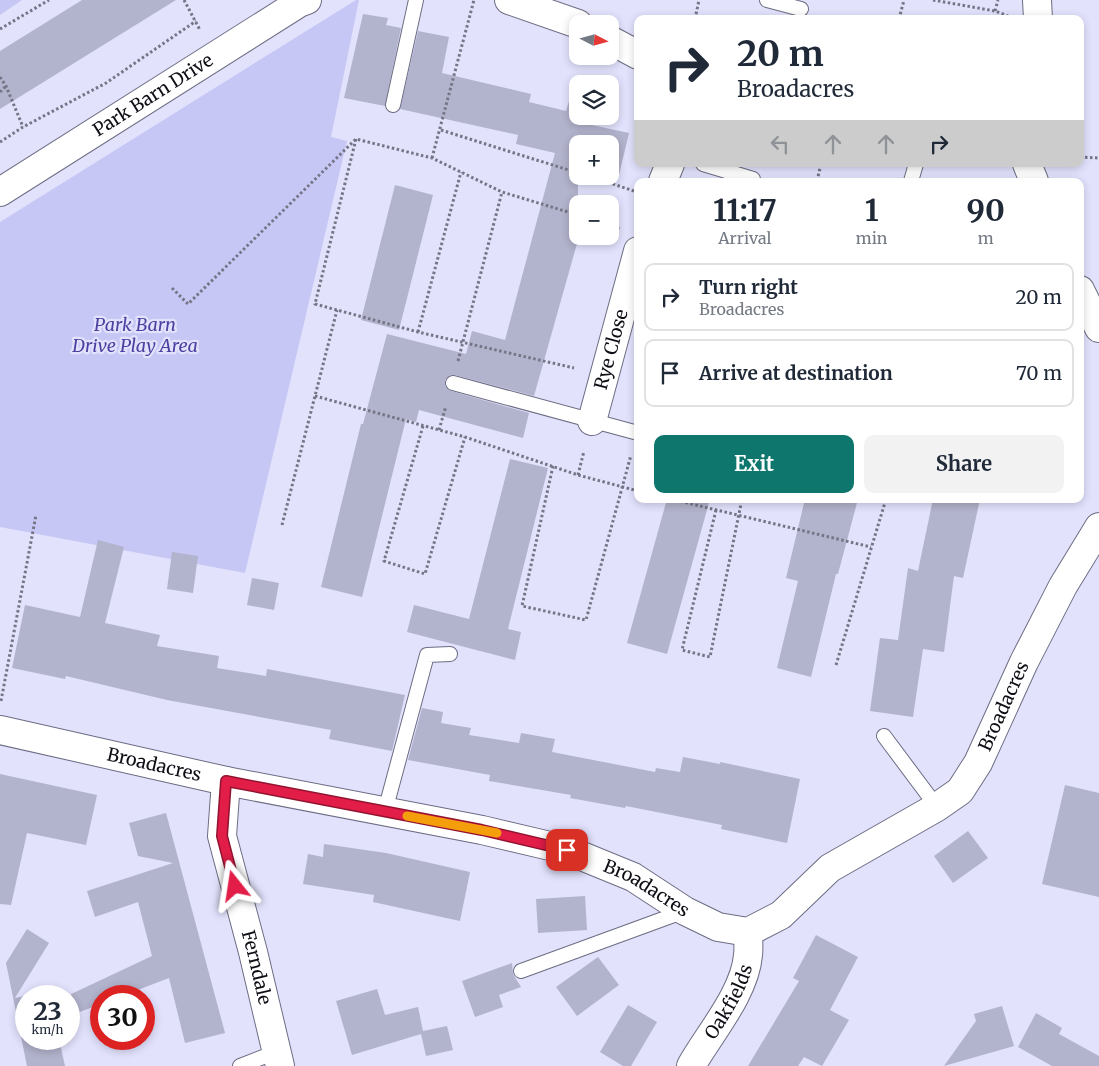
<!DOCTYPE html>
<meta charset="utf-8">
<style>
:root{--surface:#fff;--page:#f2f2f3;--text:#1f2937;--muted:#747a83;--line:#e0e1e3;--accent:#0f766e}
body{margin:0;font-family:Merriweather,serif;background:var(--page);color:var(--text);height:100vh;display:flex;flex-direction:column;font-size:19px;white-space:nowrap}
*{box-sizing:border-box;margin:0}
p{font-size:16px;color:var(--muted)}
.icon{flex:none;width:28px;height:28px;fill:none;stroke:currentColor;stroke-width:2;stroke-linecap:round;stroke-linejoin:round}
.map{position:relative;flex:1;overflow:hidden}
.side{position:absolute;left:634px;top:178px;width:450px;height:325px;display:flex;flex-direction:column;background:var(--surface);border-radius:10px;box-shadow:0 2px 8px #0003}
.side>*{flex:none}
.guide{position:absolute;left:634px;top:15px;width:450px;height:152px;border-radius:10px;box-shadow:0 2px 8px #0003;background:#fff;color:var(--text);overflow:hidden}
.needle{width:32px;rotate:96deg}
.tools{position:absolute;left:569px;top:15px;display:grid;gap:10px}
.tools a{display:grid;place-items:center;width:50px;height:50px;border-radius:10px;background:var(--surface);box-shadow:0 2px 8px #0003;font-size:25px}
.speed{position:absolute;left:15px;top:985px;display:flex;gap:10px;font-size:25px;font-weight:700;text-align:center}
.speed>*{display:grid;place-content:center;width:65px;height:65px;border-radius:50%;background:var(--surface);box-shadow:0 2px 8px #0003;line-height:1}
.speed small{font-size:12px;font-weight:400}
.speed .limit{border:8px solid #d22;background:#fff;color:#111}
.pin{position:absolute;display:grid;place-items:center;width:42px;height:42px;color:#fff;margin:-21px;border-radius:10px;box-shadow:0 2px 8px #0006}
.me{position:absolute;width:55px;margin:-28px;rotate:345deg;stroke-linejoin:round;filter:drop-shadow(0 0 4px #0008)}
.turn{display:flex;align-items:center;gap:18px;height:105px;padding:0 20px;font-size:22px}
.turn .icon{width:65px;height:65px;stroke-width:2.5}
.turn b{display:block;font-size:35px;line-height:42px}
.lanes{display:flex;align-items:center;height:48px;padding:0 20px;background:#0003;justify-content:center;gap:25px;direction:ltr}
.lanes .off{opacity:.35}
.eta{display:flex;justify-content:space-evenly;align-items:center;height:85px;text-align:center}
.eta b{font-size:30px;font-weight:700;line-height:35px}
.cta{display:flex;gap:10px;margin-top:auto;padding:10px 20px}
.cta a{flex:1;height:58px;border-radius:10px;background:var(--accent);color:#fff;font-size:20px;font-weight:700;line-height:58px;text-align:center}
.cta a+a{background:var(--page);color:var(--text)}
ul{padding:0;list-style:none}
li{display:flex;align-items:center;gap:15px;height:68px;margin:0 10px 8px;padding:0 10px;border:2px solid var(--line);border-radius:10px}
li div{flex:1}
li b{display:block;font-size:19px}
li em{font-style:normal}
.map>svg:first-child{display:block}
.green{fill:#c6c7f5}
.building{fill:#b2b3cc}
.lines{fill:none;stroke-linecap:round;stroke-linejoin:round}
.lane-casing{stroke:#6c6c83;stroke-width:16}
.street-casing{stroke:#6c6c83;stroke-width:30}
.secondary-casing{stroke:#6c6c83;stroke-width:30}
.path{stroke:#757586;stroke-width:3;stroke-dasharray:2.5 2.5;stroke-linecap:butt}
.lane{stroke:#fff;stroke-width:14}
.street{stroke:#fff;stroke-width:28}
.secondary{stroke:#fff;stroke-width:28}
.route-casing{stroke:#92132f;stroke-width:12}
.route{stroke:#e11d48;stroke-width:9}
.slow{stroke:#f59e0b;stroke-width:9}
.labels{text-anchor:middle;stroke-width:4.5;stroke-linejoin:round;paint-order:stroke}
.street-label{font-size:18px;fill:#0e0e16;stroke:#e2e2fd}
.park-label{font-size:18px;font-style:italic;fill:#4c41a0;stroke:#e2e2fd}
</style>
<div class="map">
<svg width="1099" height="1066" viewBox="0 0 1099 1066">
<rect width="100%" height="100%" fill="#e2e2fd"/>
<g class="green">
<polygon points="0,0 22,0 0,15"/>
<polygon points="356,0 359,0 331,137 347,141 245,573 0,527 0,222"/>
</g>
<g class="building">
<polygon points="82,0 176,0 0,109 0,51"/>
<polygon points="363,14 388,18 386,25 401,28 385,106 344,98"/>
<polygon points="418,31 449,37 442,73 531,94 529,102 566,111 569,101 578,102 578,122 629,133 619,175 610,173 610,144 578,144 578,240 534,396 455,375 450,375 445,380 445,386 451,391 529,413 523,438 419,410 416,422 406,419 362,597 321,587 361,424 363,424 387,334 466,354 472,331 505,340 555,153 516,144 518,135 400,109"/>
<polygon points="395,185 433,195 399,330 361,320"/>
<polygon points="510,459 548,468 508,629 521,632 515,660 407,632 414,605 469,619"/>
<polygon points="667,499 710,499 667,654 627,643"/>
<polygon points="805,499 858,499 838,574 836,574 811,677 777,668 798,581 786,578"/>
<polygon points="933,499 980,499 963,578 954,576 944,652 923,649 913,717 870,711 880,638 898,640 908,568 918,571"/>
<polygon points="98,540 124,547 105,623 160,635 157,646 219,656 217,668 266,676 267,669 405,695 392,751 329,739 331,730 167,700 66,676 65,679 12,668 25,605 80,617"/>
<polygon points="172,552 198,556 193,593 167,589"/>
<polygon points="252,578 279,583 274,610 247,605"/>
<polygon points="422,708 443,712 441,723 471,728 469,735 519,743 521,733 555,739 552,752 655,772 656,768 680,772 683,757 720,764 720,762 800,779 787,843 721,829 722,825 626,806 625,808 570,798 571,795 489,781 490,775 408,760"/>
<polygon points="0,774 97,795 86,845 27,833 11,905 0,904"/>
<polygon points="1065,785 1099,793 1099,897 1042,884"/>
<polygon points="166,813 225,1033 185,1043 169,978 122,996 101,996 101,1004 77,1013 69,995 152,956 138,902 95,917 87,891 173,863 138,856 129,823"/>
<polygon points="968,831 988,858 953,883 934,856"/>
<polygon points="324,844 386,853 470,872 460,921 373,902 374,895 303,884 308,854 323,857"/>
<polygon points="585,896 587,930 538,933 536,899"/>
<polygon points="27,929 49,943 15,998 50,991 51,996 26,996 26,1039 59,1039 65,1066 27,1066 6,963"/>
<polygon points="816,935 858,957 830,1010 849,1020 822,1066 804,1057 798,1066 748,1066 799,981 793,978"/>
<polygon points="598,957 619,985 577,1016 556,987"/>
<polygon points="512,963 513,974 521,987 499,995 503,1007 475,1017 462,981"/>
<polygon points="377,989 385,1015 418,1007 423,1031 447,1026 453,1050 426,1056 421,1034 352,1055 336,1001"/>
<polygon points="628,1005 657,1022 631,1066 623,1066 600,1052"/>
<polygon points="1002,1006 1014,1046 944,1066 976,1021 974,1014"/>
<polygon points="1036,1013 1062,1028 1059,1034 1099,1056 1099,1066 1052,1066 1018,1047"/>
</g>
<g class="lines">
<defs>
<g id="lane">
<polyline points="767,0 801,9"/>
<polyline points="393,105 416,0"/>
<polyline points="703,164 753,179"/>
<polyline points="911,181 916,164"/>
<polyline points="453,383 638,433"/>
<polyline points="884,736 937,807"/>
<polyline points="385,811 427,655 450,654"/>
<polyline points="521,971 685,911"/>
<polyline points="240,1066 276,1052"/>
</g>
<g id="street">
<polyline points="1037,0 1038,19"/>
<polyline points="663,181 670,164"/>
<path id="s1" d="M592,421L638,251"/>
<path id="s2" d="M0,730L226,781L482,830L567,850L633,877L685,911L718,927L748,932L781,915L830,868L937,807L960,791L978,763L1024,662L1063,586L1099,527"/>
<path id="s3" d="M226,781L222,836L253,952L280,1066"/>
<path id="s4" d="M691,1066C709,1034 745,993 748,955C749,948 748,939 748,932"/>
</g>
<g id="secondary">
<polyline points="509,0 578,24"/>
<polyline points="610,40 638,55"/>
<polyline points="1027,164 1034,181"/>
<path id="s5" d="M0,192L299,3L307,0"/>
<polyline points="1080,290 1099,328"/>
</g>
</defs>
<use href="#lane" class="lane-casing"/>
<use href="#street" class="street-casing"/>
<use href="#secondary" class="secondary-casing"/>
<g class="path">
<polyline points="184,0 200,30"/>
<polyline points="933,0 995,11 1008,16"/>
<polyline points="995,11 998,0"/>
<polyline points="695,19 699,0"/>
<polyline points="899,19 904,0"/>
<polyline points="0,29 49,0"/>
<polyline points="0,77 6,86 23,127"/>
<polyline points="0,92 6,86"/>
<polyline points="441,130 578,173"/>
<polyline points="356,139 315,304 418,332 574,368"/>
<polyline points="0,142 23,127 106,83 196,21"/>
<polyline points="1080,157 1099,158"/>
<polyline points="432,158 474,0"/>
<polyline points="589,176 634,191"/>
<polyline points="817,181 821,164"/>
<polyline points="610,225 620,228"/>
<polyline points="172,288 188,304 356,139 432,158 502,192 578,215"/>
<polyline points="418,332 461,172"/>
<polyline points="458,361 502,192"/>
<polyline points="315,396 465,437 578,475 638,491"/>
<polyline points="423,426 384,561 425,574 465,437"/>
<polyline points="439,430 446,406"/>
<polyline points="553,466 522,606 586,620 631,455"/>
<polyline points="578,475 584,451"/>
<polyline points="671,499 871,547"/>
<polyline points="716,510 682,650 710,657 742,499"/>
<polyline points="282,525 337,310"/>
<polyline points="836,665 886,499"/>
<polyline points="1,701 36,515"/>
</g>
<use href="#lane" class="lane"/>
<use href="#street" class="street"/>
<use href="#secondary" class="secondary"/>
</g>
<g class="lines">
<defs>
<polyline id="route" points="235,886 222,836 226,781 482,830 567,850"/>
</defs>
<use href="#route" class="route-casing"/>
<use href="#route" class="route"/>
<polyline class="slow" points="407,816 497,833"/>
</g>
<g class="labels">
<g class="street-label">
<text dy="6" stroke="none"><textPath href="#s5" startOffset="181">Park Barn Drive</textPath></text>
<text dy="6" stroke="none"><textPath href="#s1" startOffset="74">Rye Close</textPath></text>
<text dy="6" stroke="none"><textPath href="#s2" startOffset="1132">Broadacres</textPath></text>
<text dy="6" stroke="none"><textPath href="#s2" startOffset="158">Broadacres</textPath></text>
<text dy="6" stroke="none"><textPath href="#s2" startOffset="668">Broadacres</textPath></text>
<text dy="6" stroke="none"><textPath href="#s3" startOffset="191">Ferndale</textPath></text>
<text dy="6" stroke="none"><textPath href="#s4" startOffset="75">Oakfields</textPath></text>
</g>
<g class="park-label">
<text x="135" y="331">Park Barn<tspan x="135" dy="21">Drive Play Area</tspan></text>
</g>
</g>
</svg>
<div class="tools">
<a><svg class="needle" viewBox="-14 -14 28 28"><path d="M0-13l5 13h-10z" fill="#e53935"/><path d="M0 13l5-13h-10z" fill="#747a83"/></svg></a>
<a><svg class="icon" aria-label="layers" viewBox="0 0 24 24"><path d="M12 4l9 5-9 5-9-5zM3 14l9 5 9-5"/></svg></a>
<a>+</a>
<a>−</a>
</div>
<div class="speed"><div>23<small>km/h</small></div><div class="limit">30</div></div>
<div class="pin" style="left:567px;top:850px;background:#d93025"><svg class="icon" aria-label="arrive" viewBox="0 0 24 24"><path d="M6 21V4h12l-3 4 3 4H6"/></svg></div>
<svg class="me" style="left:235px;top:886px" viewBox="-20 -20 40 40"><path d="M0-17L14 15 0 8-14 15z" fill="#e11d48" stroke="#fff" stroke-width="4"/></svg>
<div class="guide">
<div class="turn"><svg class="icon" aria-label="right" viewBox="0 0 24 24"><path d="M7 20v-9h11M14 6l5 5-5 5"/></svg><div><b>20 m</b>Broadacres</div></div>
<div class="lanes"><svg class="icon off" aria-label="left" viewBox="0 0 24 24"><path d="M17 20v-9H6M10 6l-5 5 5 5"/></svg><svg class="icon off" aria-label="ahead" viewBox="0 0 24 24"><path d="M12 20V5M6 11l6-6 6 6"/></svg><svg class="icon off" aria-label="ahead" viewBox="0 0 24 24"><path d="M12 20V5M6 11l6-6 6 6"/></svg><svg class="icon" aria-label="right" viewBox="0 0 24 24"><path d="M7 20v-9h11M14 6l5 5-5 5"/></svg></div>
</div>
<section class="side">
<div class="eta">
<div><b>11:17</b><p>Arrival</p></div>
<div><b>1</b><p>min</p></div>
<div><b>90</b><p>m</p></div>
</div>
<ul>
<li><svg class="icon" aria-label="right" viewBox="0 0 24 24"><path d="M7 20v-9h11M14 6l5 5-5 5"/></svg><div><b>Turn right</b><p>Broadacres</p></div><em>20 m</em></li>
<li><svg class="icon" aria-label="arrive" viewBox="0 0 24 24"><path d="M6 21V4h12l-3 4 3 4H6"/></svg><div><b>Arrive at destination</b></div><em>70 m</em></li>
</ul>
<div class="cta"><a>Exit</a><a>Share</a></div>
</section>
</div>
